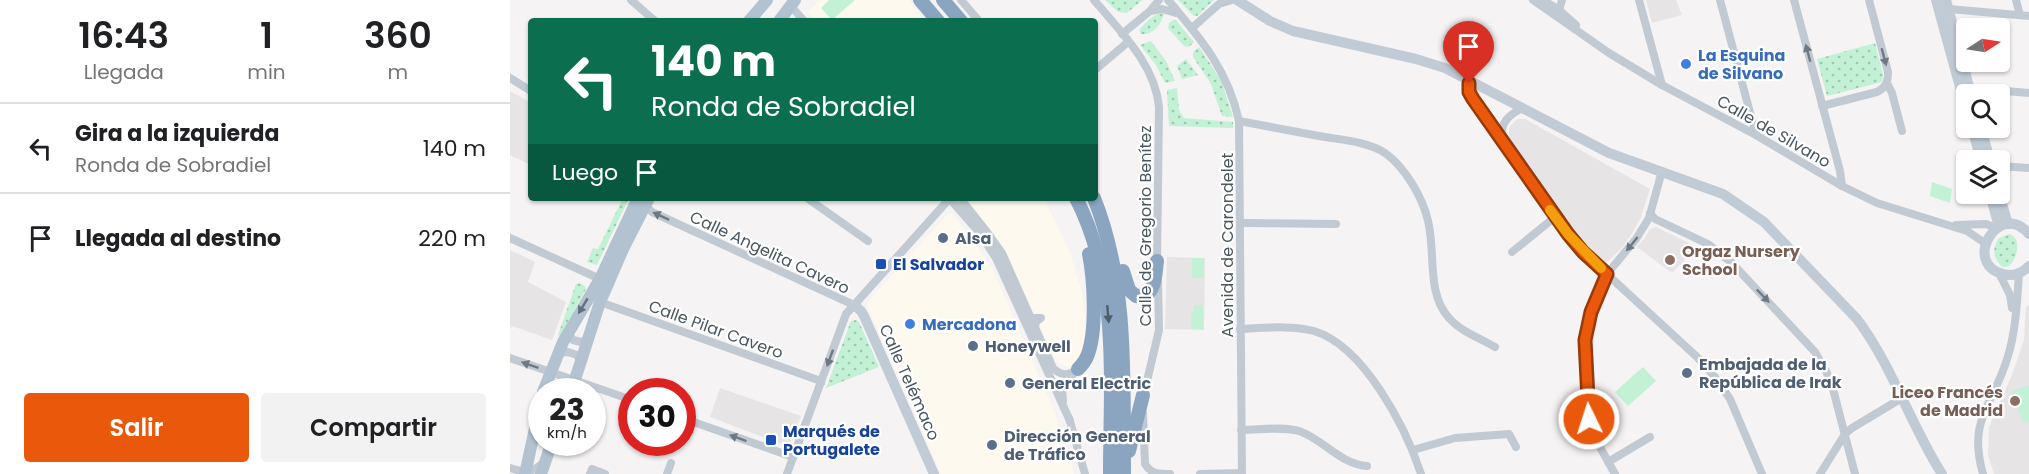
<!DOCTYPE html>
<html lang="es">
<meta charset="utf-8">
<style>
:root{--surface:#fff;--page:#f2f2f2;--text:#202124;--muted:#757577;--line:#e0e0e0;--accent:#ea580c}
body{margin:0;font-family:Poppins,sans-serif;background:var(--page);color:var(--text);height:100vh;display:flex;flex-direction:column;font-size:22px;white-space:nowrap}
*{box-sizing:border-box;margin:0}
p{font-size:20px;color:var(--muted)}
.icon{flex:none;width:33px;height:33px;fill:none;stroke:currentColor;stroke-width:2;stroke-linecap:round;stroke-linejoin:round}
.map{position:relative;flex:1;overflow:hidden}
.sheet{display:flex;flex-direction:column;background:var(--surface);width:510px}
.sheet>*{flex:none}
.hud{position:absolute;left:18px;top:18px;width:570px;height:183px;border-radius:6px;box-shadow:0 2px 4px #0004;background:#0b6e4f;color:#fff;overflow:hidden}
.needle{width:39px;rotate:78deg}
.fabs{position:absolute;left:1446px;top:18px;display:grid;gap:12px}
.fabs a{display:grid;place-items:center;width:54px;height:54px;border-radius:6px;background:var(--surface);box-shadow:0 2px 4px #0004;font-size:30px}
.speed{position:absolute;left:18px;top:378px;display:flex;gap:12px;font-size:30px;font-weight:700;text-align:center}
.speed>*{display:grid;place-content:center;width:78px;height:78px;border-radius:50%;background:var(--surface);box-shadow:0 2px 4px #0004;line-height:1}
.speed small{font-size:15px;font-weight:400}
.speed .limit{border:9px solid #d22;background:#fff;color:#111}
.pin{position:absolute;display:grid;place-items:center;width:51px;height:51px;color:#fff;margin:-62px -26px;border-radius:50% 50% 50% 0;rotate:-45deg;box-shadow:0 0 6px #0007}
.pin .icon{rotate:45deg}
.me{position:absolute;width:66px;margin:-33px;rotate:356deg;stroke-linejoin:round;filter:drop-shadow(0 0 4px #0008)}
.turn{display:flex;align-items:center;gap:21px;height:126px;padding:0 24px;font-size:27px}
.turn .icon{width:78px;height:78px;stroke-width:2.5}
.turn b{display:block;font-size:42px;line-height:51px}
.then{display:flex;align-items:center;height:57px;padding:0 24px;background:#0003;gap:12px;font-size:22px}
.eta{display:flex;justify-content:space-evenly;align-items:center;height:102px;text-align:center}
.eta b{font-size:36px;font-weight:600;line-height:42px}
.cta{display:flex;gap:12px;margin-top:auto;padding:12px 24px}
.cta a{flex:1;height:69px;border-radius:6px;background:var(--accent);color:#fff;font-size:24px;font-weight:600;line-height:69px;text-align:center}
.cta a+a{background:var(--page);color:var(--text)}
ul{padding:0;list-style:none}
li{display:flex;align-items:center;gap:18px;height:90px;padding:0 24px;border-top:2px solid var(--line)}
li div{flex:1}
li b{display:block;font-size:22px}
li em{font-style:normal}
main{display:flex;flex:1;min-height:0}
.map>svg:first-child{display:block}
.commercial{fill:#fdf9ef}
.education{fill:#e6e4e5}
.park{fill:url(#park-dots)}
.pitch{fill:#c3f1d5}
.lines{fill:none;stroke-linecap:round;stroke-linejoin:round}
.street{stroke:#c1cad2;stroke-width:8}
.secondary{stroke:#c1cbd6;stroke-width:10}
.primary{stroke:#b3c2d1;stroke-width:12}
.highway{stroke:#8ba5c1;stroke-width:14}
.oneway{fill:#6e7983}
.oneway2{fill:#64717d}
.oneway3{fill:#505e6b}
.route-casing{stroke:#983908;stroke-width:15}
.route{stroke:#ea580c;stroke-width:10}
.slow{stroke:#f59e0b;stroke-width:10}
.shop-dot{fill:#3f7fe0;stroke:#fff;stroke-width:2}
.service-dot{fill:#5c6f8a;stroke:#fff;stroke-width:2}
.education-dot{fill:#8d6e63;stroke:#fff;stroke-width:2}
.transit-dot{fill:#1a4fb4;stroke:#fff;stroke-width:2}
.labels{text-anchor:middle;stroke-width:4.5;stroke-linejoin:round;paint-order:stroke}
.shop-label{font-size:16px;font-weight:bold;fill:#366cbe;stroke:#fff;text-anchor:start}
.street-label{font-size:16px;fill:#4a5661;stroke:#fff}
.service-label{font-size:16px;font-weight:bold;fill:#4e5e75;stroke:#fff;text-anchor:start}
.education-label{font-size:16px;font-weight:bold;fill:#785e54;stroke:#fff;text-anchor:start}
.transit-label{font-size:16px;font-weight:bold;fill:#164399;stroke:#fff;text-anchor:start}
</style>
<main>
<section class="sheet">
<div class="eta">
<div><b>16:43</b><p>Llegada</p></div>
<div><b>1</b><p>min</p></div>
<div><b>360</b><p>m</p></div>
</div>
<ul>
<li><svg class="icon" aria-label="left" viewBox="0 0 24 24"><path d="M17 20v-9H6M10 6l-5 5 5 5"/></svg><div><b>Gira a la izquierda</b><p>Ronda de Sobradiel</p></div><em>140 m</em></li>
<li><svg class="icon" aria-label="arrive" viewBox="0 0 24 24"><path d="M6 21V4h12l-3 4 3 4H6"/></svg><div><b>Llegada al destino</b></div><em>220 m</em></li>
</ul>
<div class="cta"><a>Salir</a><a>Compartir</a></div>
</section>
<div class="map">
<svg width="1519" height="474" viewBox="0 0 1519 474">
<defs>
<pattern id="park-dots" width="8" height="8" patternUnits="userSpaceOnUse" patternTransform="scale(1.5)"><rect width="8" height="8" fill="#c3f1d5"/><path d="M2 2h.1M6 6h.1" fill="none" stroke="#a0c6b0" stroke-width="1.8" stroke-linecap="round"/></pattern>
</defs>
<rect width="100%" height="100%" fill="#f5f3f3"/>
<g class="commercial">
<polygon points="310,0 399,0 414,21 305,21 297,12"/>
<polygon points="454,198 534,198 560,252 572,294 575,315 575,341 573,355 563,367 558,368 546,361 497,256 472,219"/>
<polygon points="442,213 463,240 482,268 543,408 560,458 564,474 431,474 358,308 358,303 362,297 438,214"/>
</g>
<g class="education">
<polygon points="1136,0 1166,0 1172,15 1142,23"/>
<polygon points="0,91 21,103 21,165 0,155"/>
<polygon points="1008,119 1015,119 1140,189 1131,217 1121,235 1111,249 1097,262 1093,261 1074,241 1051,212 1018,167 999,137 999,128 1004,122"/>
<polygon points="1146,227 1187,247 1162,273 1127,247 1134,239 1139,230"/>
<polygon points="0,250 25,262 18,282 56,302 42,340 2,326 0,329"/>
<polygon points="657,257 695,258 694,330 655,329"/>
<polygon points="1519,305 1519,474 1484,474 1478,455 1479,427 1502,375 1514,340 1516,307"/>
<polygon points="210,388 291,416 279,447 200,417"/>
</g>
<g class="park">
<polygon points="595,0 632,0 617,13 608,12"/>
<polygon points="668,0 704,0 687,16 684,16"/>
<path d="M652,13L654,14C651,24 643,36 631,34L629,30C635,23 643,14 652,13Z"/>
<polygon points="665,19 684,42 679,47 674,46 658,28 659,23"/>
<polygon points="641,41 656,61 665,81 655,83 646,65 630,45"/>
<polygon points="1365,43 1373,75 1372,82 1317,96 1307,59"/>
<polygon points="689,47 711,80 723,117 712,116 701,84 683,57 683,52"/>
<polygon points="676,59 688,75 672,79 667,66"/>
<polygon points="667,88 669,110 674,118 723,122 723,128 659,126 657,90"/>
<polygon points="113,198 119,198 87,265 77,262 83,248 88,249"/>
<path d="M1499,234C1519,238 1498,289 1485,256C1483,249 1485,244 1489,238Z"/>
<polygon points="69,283 75,286 76,289 50,336 48,335 66,284"/>
<polygon points="346,320 349,322 369,367 316,388 341,321"/>
</g>
<g class="pitch">
<polygon points="319,0 345,0 322,20 311,8"/>
<polygon points="1422,182 1442,189 1440,203 1420,196"/>
<rect x="682" y="258" width="12" height="20"/>
<polygon points="684,305 693,305 693,329 681,329 681,313 684,313"/>
<polygon points="1133,367 1146,381 1118,406 1105,392"/>
<polygon points="1519,385 1519,421 1514,423 1501,392"/>
</g>
<g class="lines">
<g class="street">
<polyline points="121,0 145,21"/>
<polyline points="451,0 469,21"/>
<path d="M584,0C610,31 645,64 649,107L647,263"/>
<polyline points="649,0 640,11 652,9 666,13"/>
<path d="M658,0C691,39 718,70 729,121L732,474"/>
<polyline points="1023,0 1099,53 1152,85 1246,135 1332,186 1367,203 1457,231 1475,243"/>
<polyline points="1033,0 1049,10 1066,25"/>
<polyline points="1129,0 1152,85"/>
<polyline points="1210,0 1246,135"/>
<polyline points="1284,0 1330,171 1332,186"/>
<polyline points="1506,0 1510,15"/>
<polyline points="281,6 294,21"/>
<polyline points="1439,9 1519,16"/>
<polyline points="1049,10 1052,0"/>
<polyline points="682,28 709,4 722,0"/>
<polyline points="612,34 640,11"/>
<polyline points="585,70 618,42"/>
<polyline points="0,78 21,91"/>
<polyline points="960,80 958,87 963,99 1058,234 1073,252 1187,357 1205,377 1220,399 1252,474"/>
<polyline points="1377,83 1382,93 1392,131"/>
<polyline points="1460,88 1519,93"/>
<path d="M1312,106L1367,92C1376,87 1378,83 1378,72L1359,0"/>
<path d="M729,121C755,126 782,131 809,136C831,140 856,141 875,153C895,167 913,198 918,221C926,252 916,293 939,318C950,331 970,338 985,347"/>
<path d="M991,139C991,122 998,115 1013,108"/>
<polyline points="1490,166 1519,168"/>
<polyline points="297,198 358,241"/>
<polyline points="439,198 469,232 486,258 560,421"/>
<path d="M450,198L477,232L492,253L543,368C551,376 558,376 568,369"/>
<polyline points="135,205 142,212 344,305"/>
<polyline points="1140,213 1145,219 1198,244 1221,262 1305,352 1317,373 1323,389 1345,474"/>
<polyline points="730,223 826,224"/>
<polyline points="1446,225 1476,224 1486,228"/>
<polyline points="0,238 90,279"/>
<polyline points="1002,252 1045,217"/>
<polyline points="1489,273 1500,295 1502,308"/>
<polyline points="90,302 308,380 311,383"/>
<polyline points="522,318 531,318 526,322 525,327"/>
<path d="M730,329C754,328 781,325 804,331C854,346 896,428 911,474"/>
<polyline points="58,332 63,340 71,342 78,339"/>
<polyline points="48,353 58,352 67,355 71,363"/>
<polyline points="0,358 122,400"/>
<polyline points="633,398 649,330 648,281"/>
<polyline points="553,401 552,389 564,373"/>
<path d="M633,413L635,464C641,474 649,474 660,474"/>
<polyline points="172,418 283,457"/>
<polyline points="559,418 575,474"/>
<path d="M731,430C749,430 771,426 789,431C813,439 830,464 857,466"/>
<polyline points="903,450 945,438 999,434 1006,447"/>
<polyline points="1098,462 1140,437"/>
<path d="M0,468C16,473 20,474 33,463"/>
<polyline points="80,474 82,469 95,474"/>
<polyline points="157,474 161,463"/>
<polyline points="277,474 336,314 440,198"/>
<polyline points="690,474 732,473"/>
<polyline points="1105,474 1082,433 1079,419 1075,360 1077,326 1097,274 1126,239 1139,218 1152,171"/>
<polyline points="1310,474 1335,434 1342,428 1392,398"/>
<path d="M1473,474C1457,418 1484,405 1498,356C1506,330 1507,301 1509,274"/>
</g>
<g class="secondary">
<path d="M727,0L760,21L783,31L906,59L935,68L1099,153L1213,194L1254,222L1347,319C1383,367 1400,424 1432,474"/>
<polyline points="1426,0 1456,109"/>
<polyline points="1436,0 1461,94"/>
<polyline points="1462,128 1471,160"/>
<polyline points="1471,128 1480,160"/>
<polyline points="1480,194 1489,227"/>
<polyline points="1489,194 1498,224"/>
<path d="M1519,234C1490,199 1451,263 1493,274C1503,277 1512,273 1519,266"/>
<polyline points="344,305 351,311 354,316 424,474"/>
</g>
<g class="primary">
<polyline points="239,21 257,0"/>
<polyline points="269,21 285,0"/>
<polyline points="33,392 53,342 90,279 128,198"/>
<polyline points="61,392 90,302 113,249 139,198"/>
<polyline points="15,474 32,397"/>
<polyline points="31,474 42,442"/>
</g>
<g class="highway">
<polyline points="410,0 428,21"/>
<polyline points="433,0 451,21"/>
<path d="M566,198C610,283 600,382 600,474"/>
<path d="M584,198C619,286 613,381 614,474"/>
<path d="M613,271L619,290L626,296C646,298 645,276 647,261"/>
<path d="M568,369C572,365 576,360 578,354C587,329 584,279 579,254"/>
<polyline points="619,451 633,395"/>
</g>
</g>
<defs><path id="oneway-solid" d="M-6-.8H1V-3.2L6.5 0L1 3.2V.8H-6Z" transform="scale(1.5)"/></defs>
<g class="oneway">
<use href="#oneway-solid" transform="translate(1298 53) rotate(-105)"/>
<use href="#oneway-solid" transform="translate(1374 57) rotate(75)"/>
<use href="#oneway-solid" transform="translate(151 216) rotate(-155)"/>
<use href="#oneway-solid" transform="translate(1122 244) rotate(129)"/>
<use href="#oneway-solid" transform="translate(1253 296) rotate(46)"/>
<use href="#oneway-solid" transform="translate(320 358) rotate(110)"/>
<use href="#oneway-solid" transform="translate(20 365) rotate(-161)"/>
<use href="#oneway-solid" transform="translate(228 438) rotate(-160)"/>
</g>
<use class="oneway2" href="#oneway-solid" transform="translate(73 306) rotate(121)"/>
<use class="oneway3" href="#oneway-solid" transform="translate(598 314) rotate(85)"/>
<g class="lines">
<defs>
<polyline id="route" points="959,83 959,92 963,99 1058,234 1073,252 1097,274 1081,312 1075,340 1079,419"/>
</defs>
<use href="#route" class="route-casing"/>
<use href="#route" class="route"/>
<polyline class="slow" points="1040,210 1058,234 1091,268"/>
</g>
<g class="shop-dot">
<circle cx="1176" cy="64" r="6"/>
<circle cx="400" cy="324" r="6"/>
</g>
<g class="service-dot">
<circle cx="433" cy="238" r="6"/>
<circle cx="463" cy="346" r="6"/>
<circle cx="1177" cy="373" r="6"/>
<circle cx="500" cy="383" r="6"/>
<circle cx="482" cy="445" r="6"/>
</g>
<g class="education-dot">
<circle cx="1160" cy="260" r="6"/>
<circle cx="1505" cy="401" r="6"/>
</g>
<g class="transit-dot">
<rect x="365" y="258" width="12" height="12" rx="3"/>
<rect x="255" y="434" width="12" height="12" rx="3"/>
</g>
<g class="labels">
<g class="shop-label">
<text x="1188" y="61">La Esquina<tspan x="1188" dy="18">de Silvano</tspan></text>
<text x="412" y="330">Mercadona</text>
</g>
<g class="street-label">
<text transform="translate(1264 131) rotate(30)" y="6">Calle de Silvano</text>
<text transform="translate(635 226) rotate(-90)" y="6">Calle de Gregorio Benítez</text>
<text transform="translate(717 245) rotate(-90)" y="6">Avenida de Carondelet</text>
<text transform="translate(260 252) rotate(25)" y="6">Calle Angelita Cavero</text>
<text transform="translate(206 329) rotate(20)" y="6">Calle Pilar Cavero</text>
<text transform="translate(400 382) rotate(66)" y="6">Calle Telémaco</text>
</g>
<g class="service-label">
<text x="445" y="244">Alsa</text>
<text x="475" y="352">Honeywell</text>
<text x="1189" y="370">Embajada de la<tspan x="1189" dy="18">República de Irak</tspan></text>
<text x="512" y="389">General Electric</text>
<text x="494" y="442">Dirección General<tspan x="494" dy="18">de Tráfico</tspan></text>
</g>
<g class="education-label">
<text x="1172" y="257">Orgaz Nursery<tspan x="1172" dy="18">School</tspan></text>
<text x="1493" y="398" text-anchor="end">Liceo Francés<tspan x="1493" dy="18">de Madrid</tspan></text>
</g>
<g class="transit-label">
<text x="383" y="270">El Salvador</text>
<text x="273" y="437">Marqués de<tspan x="273" dy="18">Portugalete</tspan></text>
</g>
</g>
</svg>
<div class="fabs">
<a><svg class="needle" viewBox="-14 -14 28 28"><path d="M0-13l5 13h-10z" fill="#e53935"/><path d="M0 13l5-13h-10z" fill="#757577"/></svg></a>
<a><svg class="icon" aria-label="search" viewBox="0 0 24 24"><circle cx="10" cy="10" r="6"/><path d="M15 15l6 6"/></svg></a>
<a><svg class="icon" aria-label="layers" viewBox="0 0 24 24"><path d="M12 4l9 5-9 5-9-5zM3 14l9 5 9-5"/></svg></a>
</div>
<div class="speed"><div>23<small>km/h</small></div><div class="limit">30</div></div>
<div class="pin" style="left:959px;top:83px;background:#d93025"><svg class="icon" aria-label="arrive" viewBox="0 0 24 24"><path d="M6 21V4h12l-3 4 3 4H6"/></svg></div>
<svg class="me" style="left:1079px;top:419px" viewBox="-20 -20 40 40"><circle r="17" fill="#ea580c" stroke="#fff" stroke-width="3"/><path d="M0-11L8 9 0 5-8 9z" fill="#fff"/></svg>
<div class="hud">
<div class="turn"><svg class="icon" aria-label="left" viewBox="0 0 24 24"><path d="M17 20v-9H6M10 6l-5 5 5 5"/></svg><div><b>140 m</b>Ronda de Sobradiel</div></div>
<div class="then">Luego<svg class="icon" aria-label="arrive" viewBox="0 0 24 24"><path d="M6 21V4h12l-3 4 3 4H6"/></svg></div>
</div>
</div>
</main>
